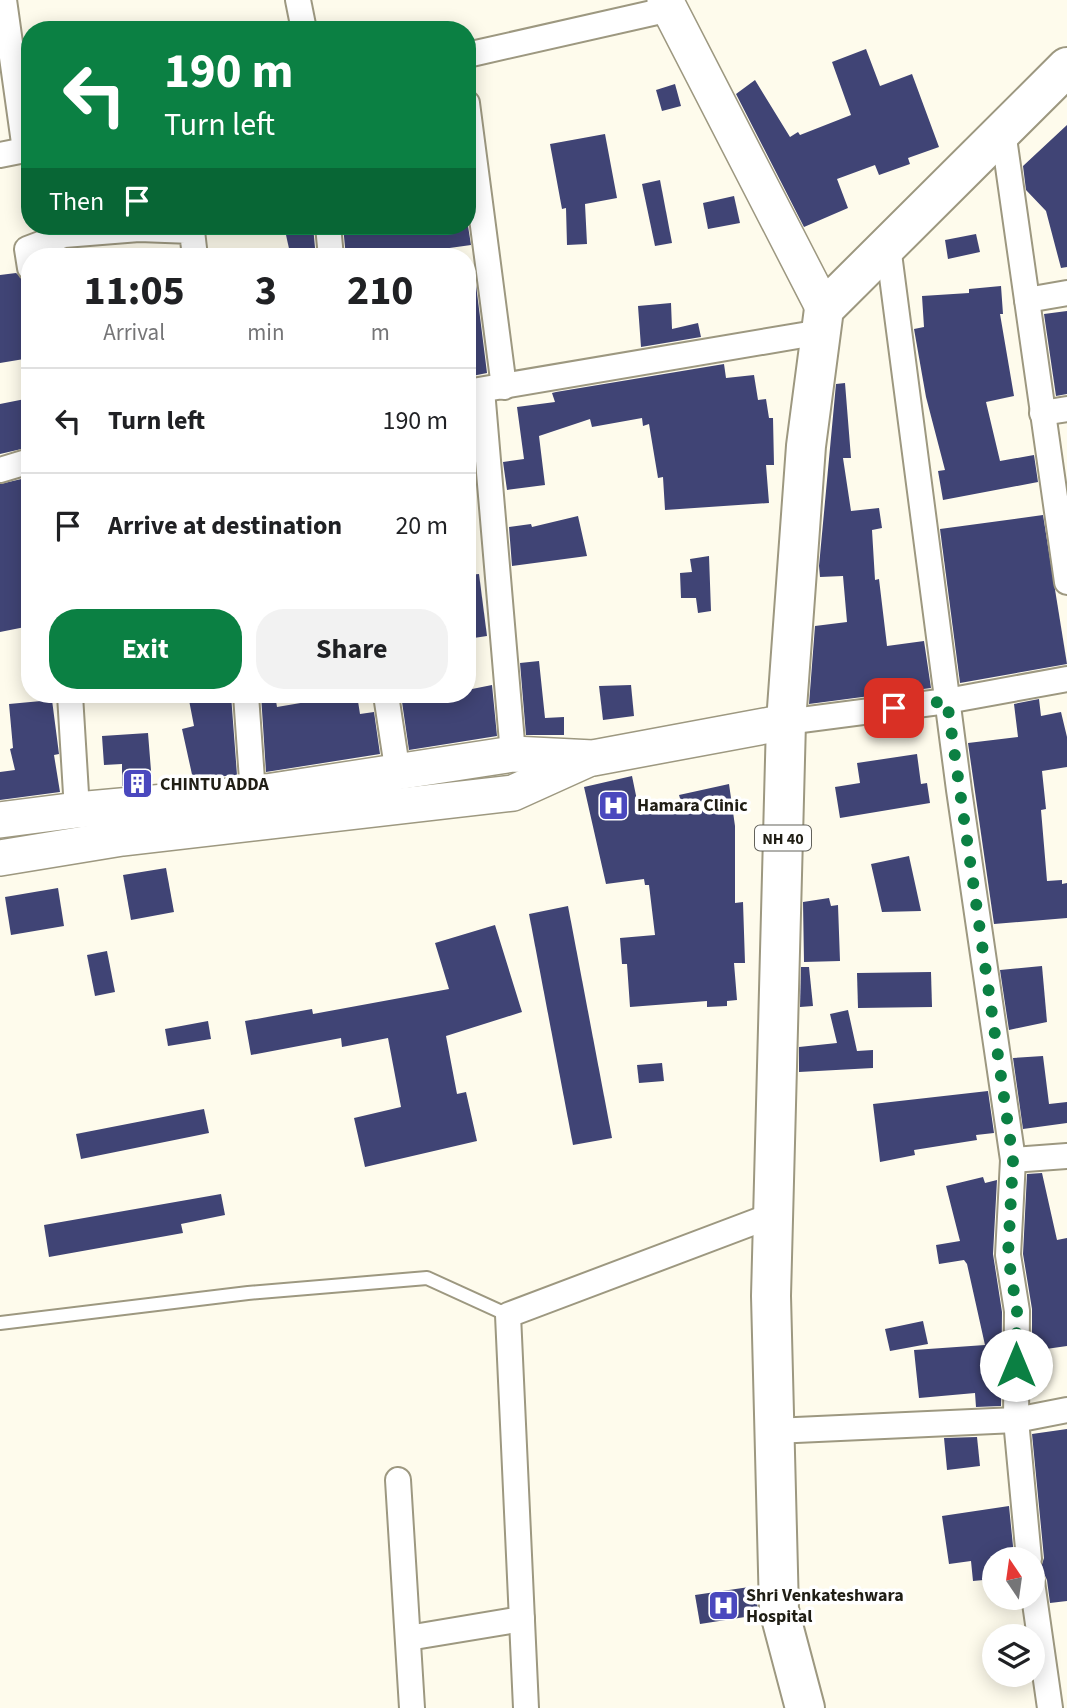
<!DOCTYPE html>
<style>
:root{--surface:#fff;--page:#f2f2f2;--text:#202124;--muted:#757577;--line:#e0e0e0;--accent:#0b8043}
body{margin:0;font-family:"Source Sans 3",sans-serif;background:var(--page);color:var(--text);height:100vh;display:flex;flex-direction:column;font-size:26px;white-space:nowrap}
*{box-sizing:border-box;margin:0}
p{font-size:23px;color:var(--muted)}
.icon{flex:none;width:38px;height:38px;fill:none;stroke:currentColor;stroke-width:2;stroke-linecap:round;stroke-linejoin:round}
.map{position:relative;flex:1;overflow:hidden}
.side{position:absolute;left:21px;top:248px;width:455px;height:455px;display:flex;flex-direction:column;background:var(--surface);border-radius:28px;box-shadow:0 4px 18px #0003}
.side>*{flex:none}
.banner{position:absolute;left:21px;top:21px;width:455px;height:214px;border-radius:28px;box-shadow:0 4px 18px #0003;background:#0b8043;color:#fff;overflow:hidden}
.needle{width:46px;rotate:347deg}
.controls{position:absolute;left:982px;top:1547px;display:grid;gap:14px}
.controls a{display:grid;place-items:center;width:63px;height:63px;border-radius:50%;background:var(--surface);box-shadow:0 4px 18px #0003;font-size:35px}
.pin{position:absolute;display:grid;place-items:center;width:60px;height:60px;color:#fff;margin:-30px;border-radius:14px;box-shadow:0 4px 10px #0006}
.me{position:absolute;width:77px;margin:-38px;rotate:0deg;stroke-linejoin:round;filter:drop-shadow(0 0 5px #0008)}
.turn{display:flex;align-items:center;gap:24px;height:147px;padding:0 28px;font-size:32px}
.turn .icon{width:91px;height:91px;stroke-width:2.5}
.turn b{display:block;font-size:49px;line-height:60px}
.then{display:flex;align-items:center;height:66px;padding:0 28px;background:#0003;gap:14px;font-size:26px}
.eta{display:flex;justify-content:space-evenly;align-items:center;height:119px;text-align:center}
.eta b{font-size:42px;font-weight:700;line-height:49px}
.cta{display:flex;gap:14px;margin-top:auto;padding:14px 28px}
.cta a{flex:1;height:80px;border-radius:28px;background:var(--accent);color:#fff;font-size:28px;font-weight:700;line-height:80px;text-align:center}
.cta a+a{background:var(--page);color:var(--text)}
ul{padding:0;list-style:none}
li{display:flex;align-items:center;gap:21px;height:105px;padding:0 28px;border-top:2px solid var(--line)}
li div{flex:1}
li b{display:block;font-size:26px}
li em{font-style:normal}
.map>svg:first-child{display:block}
.building{fill:#404475}
.lines{fill:none;stroke-linecap:round;stroke-linejoin:round}
.lane-casing{stroke:#9d9880;stroke-width:16}
.street-casing{stroke:#9d9880;stroke-width:28}
.secondary-casing{stroke:#9d9880;stroke-width:38}
.highway-casing{stroke:#9d9880;stroke-width:42}
.lane{stroke:#fff;stroke-width:12}
.street{stroke:#fff;stroke-width:24}
.secondary{stroke:#fff;stroke-width:35}
.highway{stroke:#fff;stroke-width:38}
.route{stroke:#0b8043;stroke-width:12;stroke-dasharray:0 21.6}
.labels{text-anchor:middle;stroke-width:7;stroke-linejoin:round;paint-order:stroke}
.shield{fill:#fff;stroke:#63625b;stroke-width:2}
.shield-label{font-size:16px;font-weight:bold;fill:#201e15}
.poi-label{font-size:18px;font-weight:bold;fill:#201e15;stroke:#fff;text-anchor:start}
</style>
<div class="map">
<svg width="1067" height="1708" viewBox="0 0 1067 1708">
<rect width="100%" height="100%" fill="#fefbec"/>
<g class="building">
<polygon points="866,49 880,86 912,74 939,147 908,158 910,164 879,175 875,165 837,179 848,208 804,227 736,94 755,80 790,137 798,132 800,135 851,115 832,62"/>
<polygon points="675,84 681,106 662,111 656,90"/>
<polygon points="1067,125 1067,267 1061,268 1046,211 1026,190 1023,166"/>
<polygon points="605,134 617,198 585,204 587,244 567,245 566,208 562,209 550,144"/>
<polygon points="660,180 672,243 655,246 642,184"/>
<polygon points="734,196 740,223 708,229 703,203"/>
<polygon points="284,226 313,226 315,248 290,253"/>
<polygon points="343,226 468,226 471,245 428,251 429,257 346,257"/>
<polygon points="976,234 980,252 948,259 945,240"/>
<polygon points="16,273 27,282 29,293 23,293 30,334 30,358 0,363 0,275"/>
<polygon points="467,285 476,285 487,373 467,377"/>
<polygon points="1001,286 1003,314 1000,314 1014,396 986,402 1000,461 1034,455 1038,482 943,500 938,471 945,470 926,397 914,329 924,327 922,296 969,293 969,289"/>
<polygon points="671,303 672,329 698,323 701,337 641,347 638,306"/>
<polygon points="1067,311 1067,394 1056,396 1044,314"/>
<polygon points="724,364 726,378 754,375 758,400 766,399 769,418 773,418 774,465 766,465 769,503 665,510 663,477 658,478 649,424 643,426 642,418 592,427 590,419 539,436 545,485 507,490 503,462 524,459 517,407 555,402 552,393 556,392"/>
<polygon points="845,383 851,458 843,458 851,511 879,508 882,528 872,530 875,580 879,579 887,646 924,641 931,688 809,704 815,626 847,622 843,576 820,577 819,566 836,384"/>
<polygon points="30,398 30,447 0,454 0,404"/>
<polygon points="30,477 30,626 0,632 0,484"/>
<polygon points="1043,515 1067,664 960,683 940,529"/>
<polygon points="578,516 587,556 512,566 509,527 531,524 532,527"/>
<polygon points="709,556 711,611 698,613 696,598 681,598 680,573 692,572 690,559"/>
<polygon points="479,574 487,636 467,639 467,575"/>
<polygon points="539,661 545,718 564,717 564,735 526,735 520,663"/>
<polygon points="492,685 497,736 409,750 401,695 467,695 467,690"/>
<polygon points="631,685 634,716 603,720 599,686"/>
<polygon points="188,695 231,695 237,775 193,779 182,729 194,726"/>
<polygon points="261,695 275,695 277,707 330,698 329,695 357,695 360,714 374,712 380,754 266,772"/>
<polygon points="1039,699 1041,716 1061,712 1067,737 1067,767 1042,771 1046,809 1041,810 1047,881 1062,880 1062,884 1067,883 1067,918 994,924 968,743 1018,737 1014,704"/>
<polygon points="52,700 59,754 54,755 60,792 0,800 0,772 15,770 10,749 13,748 9,704"/>
<polygon points="148,733 152,783 122,786 122,764 104,765 102,736"/>
<polygon points="917,754 921,784 927,783 930,803 840,818 835,787 860,783 857,763"/>
<polygon points="632,776 640,815 682,805 679,795 729,784 735,826 735,903 743,902 745,963 734,963 737,1000 727,1001 727,1006 707,1007 707,1001 630,1007 627,964 622,964 620,938 655,935 649,885 645,885 644,879 606,884 584,787"/>
<polygon points="909,856 921,911 882,912 871,864"/>
<polygon points="166,868 174,912 131,920 123,875"/>
<polygon points="58,888 64,926 11,935 5,897"/>
<polygon points="829,898 831,906 838,905 840,961 804,962 803,902"/>
<polygon points="568,906 612,1138 573,1145 529,914"/>
<polygon points="495,925 522,1012 446,1036 457,1094 466,1092 477,1141 365,1167 354,1118 401,1107 388,1038 342,1047 341,1038 251,1055 245,1021 312,1009 313,1014 449,989 435,943"/>
<polygon points="107,951 115,992 95,996 87,955"/>
<polygon points="1042,966 1047,1022 1009,1030 1000,970"/>
<polygon points="801,967 809,967 813,1006 800,1007"/>
<polygon points="931,972 932,1007 858,1008 857,973"/>
<polygon points="848,1010 857,1051 873,1050 873,1068 799,1072 799,1047 837,1043 830,1014"/>
<polygon points="208,1021 211,1039 168,1046 165,1029"/>
<polygon points="1043,1056 1049,1104 1067,1102 1067,1123 1023,1129 1013,1058"/>
<polygon points="662,1063 664,1081 639,1083 637,1065"/>
<polygon points="988,1091 994,1133 976,1135 977,1140 914,1150 915,1155 880,1162 873,1104"/>
<polygon points="204,1109 209,1133 81,1159 76,1134"/>
<polygon points="1042,1173 1057,1240 1067,1238 1067,1346 1032,1351 1032,1309 1023,1254 1027,1174"/>
<polygon points="983,1177 985,1183 997,1180 993,1254 1002,1312 1001,1406 976,1407 975,1393 919,1398 914,1350 985,1345 967,1264 964,1260 939,1264 936,1245 960,1241 946,1186"/>
<polygon points="221,1194 225,1215 181,1224 183,1233 49,1257 44,1225"/>
<polygon points="923,1321 928,1344 890,1351 885,1329"/>
<polygon points="1067,1429 1067,1601 1050,1603 1047,1580 1041,1567 1044,1558 1032,1434"/>
<polygon points="977,1437 980,1466 947,1470 944,1438"/>
<polygon points="1009,1506 1014,1556 994,1558 994,1579 973,1581 971,1561 949,1564 942,1516"/>
<polygon points="756,1586 758,1615 700,1624 695,1595"/>
</g>
<g class="lines">
<defs>
<polyline id="lane" points="0,1323 248,1293 427,1278 508,1315"/>
<g id="street">
<polyline points="4,0 25,150"/>
<polyline points="298,0 304,30"/>
<polyline points="467,55 670,9"/>
<polyline points="467,103 504,387"/>
<polyline points="1003,131 1067,582"/>
<polyline points="0,155 30,149"/>
<polyline points="328,226 331,257"/>
<polyline points="888,246 959,790 1013,1160 1008,1255 1017,1311 1016,1420 1029,1559"/>
<polyline points="30,268 27,249 64,235 139,229 192,231 195,257"/>
<polyline points="1027,300 1067,293"/>
<polyline points="482,390 513,754"/>
<polyline points="467,392 821,332"/>
<polyline points="1042,413 1067,409"/>
<polyline points="0,470 30,461"/>
<polyline points="70,695 77,810"/>
<polyline points="246,695 253,794"/>
<polyline points="386,695 398,774"/>
<polyline points="786,722 947,701 1067,679"/>
<polyline points="1013,1160 1067,1156"/>
<polyline points="774,1431 1016,1420 1067,1410"/>
<polyline points="398,1480 412,1708"/>
<polyline points="1032,1582 1050,1708"/>
<polyline points="408,1638 522,1619"/>
<polyline points="526,1708 508,1315 773,1215"/>
</g>
<g id="secondary">
<polyline points="665,0 824,309"/>
<polyline points="0,820 77,810 253,794 513,754 593,758 786,722"/>
<polyline points="0,858 122,838 513,793 586,760"/>
</g>
<polyline id="highway" points="805,1708 779,1610 771,1296 786,722 806,446 824,309 1067,67"/>
</defs>
<use href="#lane" class="lane-casing"/>
<use href="#street" class="street-casing"/>
<use href="#secondary" class="secondary-casing"/>
<use href="#highway" class="highway-casing"/>
<use href="#lane" class="lane"/>
<use href="#street" class="street"/>
<use href="#secondary" class="secondary"/>
<use href="#highway" class="highway"/>
</g>
<g class="lines">
<polyline class="route" points="894,708 947,701 1013,1160 1008,1255 1017,1311 1016,1365"/>
</g>
<defs>
<symbol id="building-square" viewBox="-11 -11 22 22"><rect x="-9" y="-9" width="18" height="18" rx="4" fill="#4a48be" stroke="#fff"/><path d="M-4-6H4V6H1V3H-1V6H-4ZM-2.5-4.3h1.7v1.8h-1.7ZM.8-4.3h1.7v1.8H.8ZM-2.5-1h1.7V.8h-1.7ZM.8-1h1.7V.8H.8Z" fill="#fff"/></symbol>
<symbol id="hospital-square" viewBox="-11 -11 22 22"><rect x="-9" y="-9" width="18" height="18" rx="4" fill="#4a48be" stroke="#fff"/><path d="M-5-5h3v3.5h4V-5h3V5h-3V1.5h-4V5h-3Z" fill="#fff"/></symbol>
</defs>
<g fill-rule="evenodd">
<use href="#building-square" x="120" y="766" width="35" height="35"/>
<use href="#hospital-square" x="596" y="788" width="35" height="35"/>
<use href="#hospital-square" x="706" y="1588" width="35" height="35"/>
</g>
<g class="labels">
<rect class="shield" x="755" y="825.5" width="56" height="25" rx="5"/>
<g class="shield-label">
<text x="783" y="844">NH 40</text>
</g>
<g class="poi-label">
<text x="160" y="790">CHINTU ADDA</text>
<text x="637" y="811">Hamara Clinic</text>
<text x="746" y="1601">Shri Venkateshwara<tspan x="746" dy="21">Hospital</tspan></text>
</g>
</g>
</svg>
<div class="controls">
<a><svg class="needle" viewBox="-14 -14 28 28"><path d="M0-13l5 13h-10z" fill="#e53935"/><path d="M0 13l5-13h-10z" fill="#757577"/></svg></a>
<a><svg class="icon" aria-label="layers" viewBox="0 0 24 24"><path d="M12 4l9 5-9 5-9-5zM3 14l9 5 9-5"/></svg></a>
</div>
<div class="pin" style="left:894px;top:708px;background:#d93025"><svg class="icon" aria-label="arrive" viewBox="0 0 24 24"><path d="M6 21V4h12l-3 4 3 4H6"/></svg></div>
<svg class="me" style="left:1016px;top:1365px" viewBox="-20 -20 40 40"><circle r="19" fill="#fff"/><path d="M0-13L10 11 0 6-10 11z" fill="#0b8043"/></svg>
<div class="banner">
<div class="turn"><svg class="icon" aria-label="left" viewBox="0 0 24 24"><path d="M17 20v-9H6M10 6l-5 5 5 5"/></svg><div><b>190 m</b>Turn left</div></div>
<div class="then">Then<svg class="icon" aria-label="arrive" viewBox="0 0 24 24"><path d="M6 21V4h12l-3 4 3 4H6"/></svg></div>
</div>
<section class="side">
<div class="eta">
<div><b>11:05</b><p>Arrival</p></div>
<div><b>3</b><p>min</p></div>
<div><b>210</b><p>m</p></div>
</div>
<ul>
<li><svg class="icon" aria-label="left" viewBox="0 0 24 24"><path d="M17 20v-9H6M10 6l-5 5 5 5"/></svg><div><b>Turn left</b></div><em>190 m</em></li>
<li><svg class="icon" aria-label="arrive" viewBox="0 0 24 24"><path d="M6 21V4h12l-3 4 3 4H6"/></svg><div><b>Arrive at destination</b></div><em>20 m</em></li>
</ul>
<div class="cta"><a>Exit</a><a>Share</a></div>
</section>
</div>
